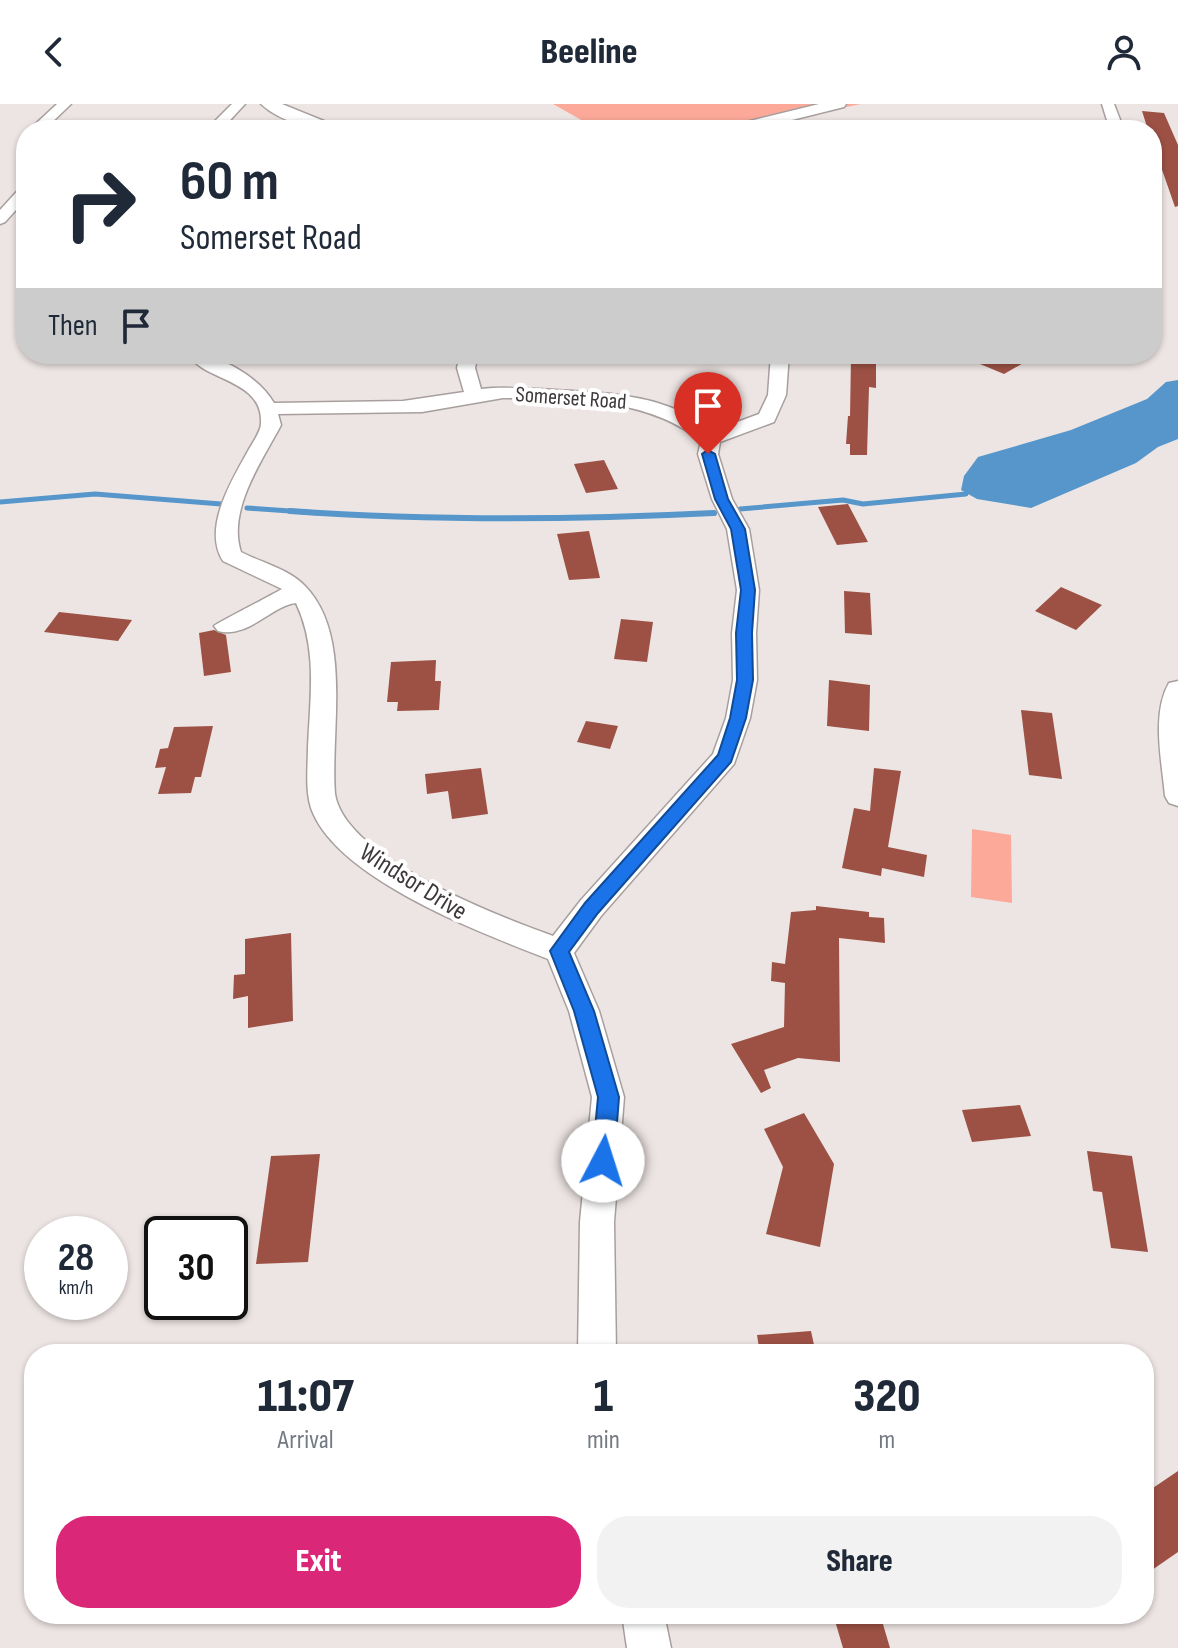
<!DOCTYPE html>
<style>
:root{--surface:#fff;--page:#f2f2f3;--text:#1f2937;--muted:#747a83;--accent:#db2777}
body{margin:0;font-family:"Sofia Sans Condensed",sans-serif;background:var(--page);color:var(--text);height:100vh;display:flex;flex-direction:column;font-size:30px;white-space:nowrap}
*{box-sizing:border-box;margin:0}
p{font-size:26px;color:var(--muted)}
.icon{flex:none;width:44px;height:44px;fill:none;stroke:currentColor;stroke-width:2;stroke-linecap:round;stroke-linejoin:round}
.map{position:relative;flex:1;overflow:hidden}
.drawer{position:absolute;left:24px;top:1240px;width:1130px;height:280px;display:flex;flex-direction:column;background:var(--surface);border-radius:32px;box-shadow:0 2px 6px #0004}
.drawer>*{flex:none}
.banner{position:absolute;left:16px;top:16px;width:1146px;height:244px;border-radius:32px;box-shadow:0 2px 6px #0004;background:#fff;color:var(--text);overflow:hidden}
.speed{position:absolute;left:24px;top:1112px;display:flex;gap:16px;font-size:40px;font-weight:700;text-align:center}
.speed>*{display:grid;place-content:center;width:104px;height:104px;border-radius:50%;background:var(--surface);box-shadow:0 2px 6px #0004;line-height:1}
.speed small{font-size:20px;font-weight:400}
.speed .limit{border:4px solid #111;border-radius:12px;background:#fff;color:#111}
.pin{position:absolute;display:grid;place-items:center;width:68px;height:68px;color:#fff;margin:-82px -34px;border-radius:50% 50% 50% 0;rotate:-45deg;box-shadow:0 0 8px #0007}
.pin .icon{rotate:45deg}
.me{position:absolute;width:88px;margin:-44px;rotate:5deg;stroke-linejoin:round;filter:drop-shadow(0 0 6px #0008)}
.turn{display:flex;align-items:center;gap:28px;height:168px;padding:0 32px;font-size:36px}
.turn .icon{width:104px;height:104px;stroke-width:2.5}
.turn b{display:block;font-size:56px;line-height:68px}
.then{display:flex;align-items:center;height:76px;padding:0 32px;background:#0003;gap:16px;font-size:30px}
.eta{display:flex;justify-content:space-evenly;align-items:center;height:136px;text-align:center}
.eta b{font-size:48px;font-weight:800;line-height:56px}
.button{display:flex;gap:16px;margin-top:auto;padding:16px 32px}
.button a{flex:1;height:92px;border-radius:32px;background:var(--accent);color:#fff;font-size:32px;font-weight:800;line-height:92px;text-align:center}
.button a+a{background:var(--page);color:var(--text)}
header{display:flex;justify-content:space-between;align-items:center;height:104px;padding:0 32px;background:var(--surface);font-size:36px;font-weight:800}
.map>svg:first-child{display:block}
.green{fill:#fca99a}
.water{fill:#5696cb}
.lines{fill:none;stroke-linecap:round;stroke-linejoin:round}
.stream-far1{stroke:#5696cb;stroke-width:5}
.stream{stroke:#5696cb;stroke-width:6}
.building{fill:#9d5145}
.minor-casing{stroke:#a79f9e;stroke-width:3}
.tertiary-casing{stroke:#a79f9e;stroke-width:3}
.minor{fill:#fff;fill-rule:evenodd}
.tertiary{fill:#fff;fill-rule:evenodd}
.route{fill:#1a73e8;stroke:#114b97;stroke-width:2}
.labels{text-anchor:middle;stroke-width:8;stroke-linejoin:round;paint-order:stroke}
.far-street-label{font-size:22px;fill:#3d3939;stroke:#fff}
.street-label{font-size:26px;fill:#3d3939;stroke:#fff}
</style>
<header><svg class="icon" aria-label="back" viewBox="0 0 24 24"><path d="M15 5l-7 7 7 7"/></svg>Beeline<svg class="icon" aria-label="person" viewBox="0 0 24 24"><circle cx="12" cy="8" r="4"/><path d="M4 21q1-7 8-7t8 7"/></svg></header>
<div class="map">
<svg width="1178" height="1544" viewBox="0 0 1178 1544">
<rect width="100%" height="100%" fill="#ede5e3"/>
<g class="green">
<polygon points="553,0 861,0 731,26 599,26"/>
<polygon points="972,725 1011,731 1012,799 971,793"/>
</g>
<polygon class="water" points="1178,276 1178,335 1158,343 1136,359 1031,404 977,395 961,386 964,372 978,353 1071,326 1147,295 1166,278"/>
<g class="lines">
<g class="stream-far1">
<polyline points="0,398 95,390 221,400"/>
<polyline points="247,404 319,409"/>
<polyline points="740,405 843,396 863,400 966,390"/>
</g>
<path class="stream" d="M290,407C431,417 573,416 714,409"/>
</g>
<g class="building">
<polygon points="1142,7 1164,9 1178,41 1178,102 1175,103 1152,37 1152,26 1148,26"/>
<polygon points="956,250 1039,250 1004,270"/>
<polygon points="851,253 876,255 876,284 869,283 867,351 850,351 850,340 846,340 848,312 850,312"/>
<polygon points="604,356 618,385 586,389 574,360"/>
<polygon points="848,400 868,438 837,441 818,403"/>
<polygon points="589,427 600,474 569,476 557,430"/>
<polygon points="1061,483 1102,501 1076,526 1035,507"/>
<polygon points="844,487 870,489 872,531 845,529"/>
<polygon points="59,508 132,516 118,537 44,528"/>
<polygon points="621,515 653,518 647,558 614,555"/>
<polygon points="214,526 226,531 231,568 204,572 199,529"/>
<polygon points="436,556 435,577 441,577 439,606 397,607 398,598 387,598 391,558"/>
<polygon points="829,576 870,581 869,627 827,622"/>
<polygon points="1021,606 1052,609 1062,675 1029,671"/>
<polygon points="586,617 618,622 610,645 577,638"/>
<polygon points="213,622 201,673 195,673 191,689 158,690 166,663 155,664 160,645 168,644 174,623"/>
<polygon points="481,664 488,710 452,715 448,687 427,690 425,670"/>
<polygon points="874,664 901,667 888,743 927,751 924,773 882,764 881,772 842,764 854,704 870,707"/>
<polygon points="816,802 869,808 869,813 884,814 885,839 839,834 840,958 798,954 764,966 771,984 761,989 731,940 784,923 785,879 771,877 772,858 785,860 791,808 816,806"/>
<polygon points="291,829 293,917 248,924 248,892 233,895 234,871 245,870 245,835"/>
<polygon points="1020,1001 1031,1032 972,1038 962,1006"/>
<polygon points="804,1009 834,1060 820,1143 766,1130 783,1063 764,1025"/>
<polygon points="1087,1047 1132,1052 1148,1148 1111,1144 1102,1088 1093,1087"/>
<polygon points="320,1050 308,1158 256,1160 271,1052"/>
<polygon points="811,1227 816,1250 760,1250 757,1231"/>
<polygon points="1178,1367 1178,1448 1152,1466 1144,1456 1144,1390"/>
<polygon points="833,1510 880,1510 890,1544 843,1544"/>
</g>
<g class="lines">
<defs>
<g id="minor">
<polygon points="57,0 71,0 44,26 29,26"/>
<polygon points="232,0 245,0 221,26 206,26"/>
<polygon points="1102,0 1114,0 1124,26 1110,26"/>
<polygon points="26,82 26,95 5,118 0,120 0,106 21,83"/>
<path d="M189,250C219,250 258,272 274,299L403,297L464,288L457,264L460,250H478L475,264L481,285C506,282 531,285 555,286C612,289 667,291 713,327L759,310L768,291L771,250H789L786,291L774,318L720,338L718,350L732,395L749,425L759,486L756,529L757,576L750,614L734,660L601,812L574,849L599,907L624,993L614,1118L616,1250H578L580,1118L592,993L569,907L548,855C482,829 336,775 311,704C305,685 308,662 308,643C310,594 318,545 296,499C271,502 248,535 218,527L214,522C217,519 272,491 282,485L223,457C202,424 232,376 248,347C252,339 261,328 261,319C263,274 201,277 189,250ZM503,294C569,295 647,293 701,337L698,350L712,395L727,425L737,486L732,529L733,576L726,614L713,650L581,796L553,832C498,812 345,754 335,690C330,627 353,531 305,482C289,465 262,459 241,448C227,406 262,357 281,321L278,310L422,308Z"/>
<path d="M1178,577V702L1169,699L1165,692C1162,658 1151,610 1169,579Z"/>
<polygon points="622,1510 664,1510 671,1544 627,1544"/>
</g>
<g id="tertiary">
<path d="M261,0H282L346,26C318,26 282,20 261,0Z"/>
<polygon points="819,0 846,0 844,3 752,26 724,26 726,23"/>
</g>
</defs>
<use href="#minor" class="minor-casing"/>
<use href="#tertiary" class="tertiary-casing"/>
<use href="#minor" class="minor"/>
<use href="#tertiary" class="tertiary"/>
</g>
<polygon class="route" points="708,346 715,350 728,395 745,425 755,486 752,529 753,576 746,614 731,658 598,809 569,848 594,907 619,993 614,1057 611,1065 603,1067 596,1065 592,1057 598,993 574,907 550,847 585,799 718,651 730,614 737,576 736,529 741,486 731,425 715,395 702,350"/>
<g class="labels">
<g class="far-street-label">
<text transform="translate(571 293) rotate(4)" y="8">Somerset Road</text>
</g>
<g class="street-label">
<text transform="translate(414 777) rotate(32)" y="9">Windsor Drive</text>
</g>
</g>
</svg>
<div class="speed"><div>28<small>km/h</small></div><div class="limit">30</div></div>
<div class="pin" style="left:708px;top:350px;background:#d93025"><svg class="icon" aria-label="arrive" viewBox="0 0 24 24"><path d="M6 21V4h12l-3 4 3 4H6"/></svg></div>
<svg class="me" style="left:603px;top:1057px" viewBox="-20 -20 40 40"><circle r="19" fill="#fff"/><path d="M0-13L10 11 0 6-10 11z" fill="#1a73e8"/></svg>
<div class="banner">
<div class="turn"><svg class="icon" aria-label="right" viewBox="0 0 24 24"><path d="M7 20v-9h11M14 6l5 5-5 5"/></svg><div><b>60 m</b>Somerset Road</div></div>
<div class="then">Then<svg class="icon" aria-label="arrive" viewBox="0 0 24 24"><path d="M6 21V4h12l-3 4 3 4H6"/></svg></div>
</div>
<section class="drawer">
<div class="eta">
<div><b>11:07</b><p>Arrival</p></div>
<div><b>1</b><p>min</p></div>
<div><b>320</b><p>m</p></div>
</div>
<div class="button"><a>Exit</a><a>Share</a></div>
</section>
</div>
